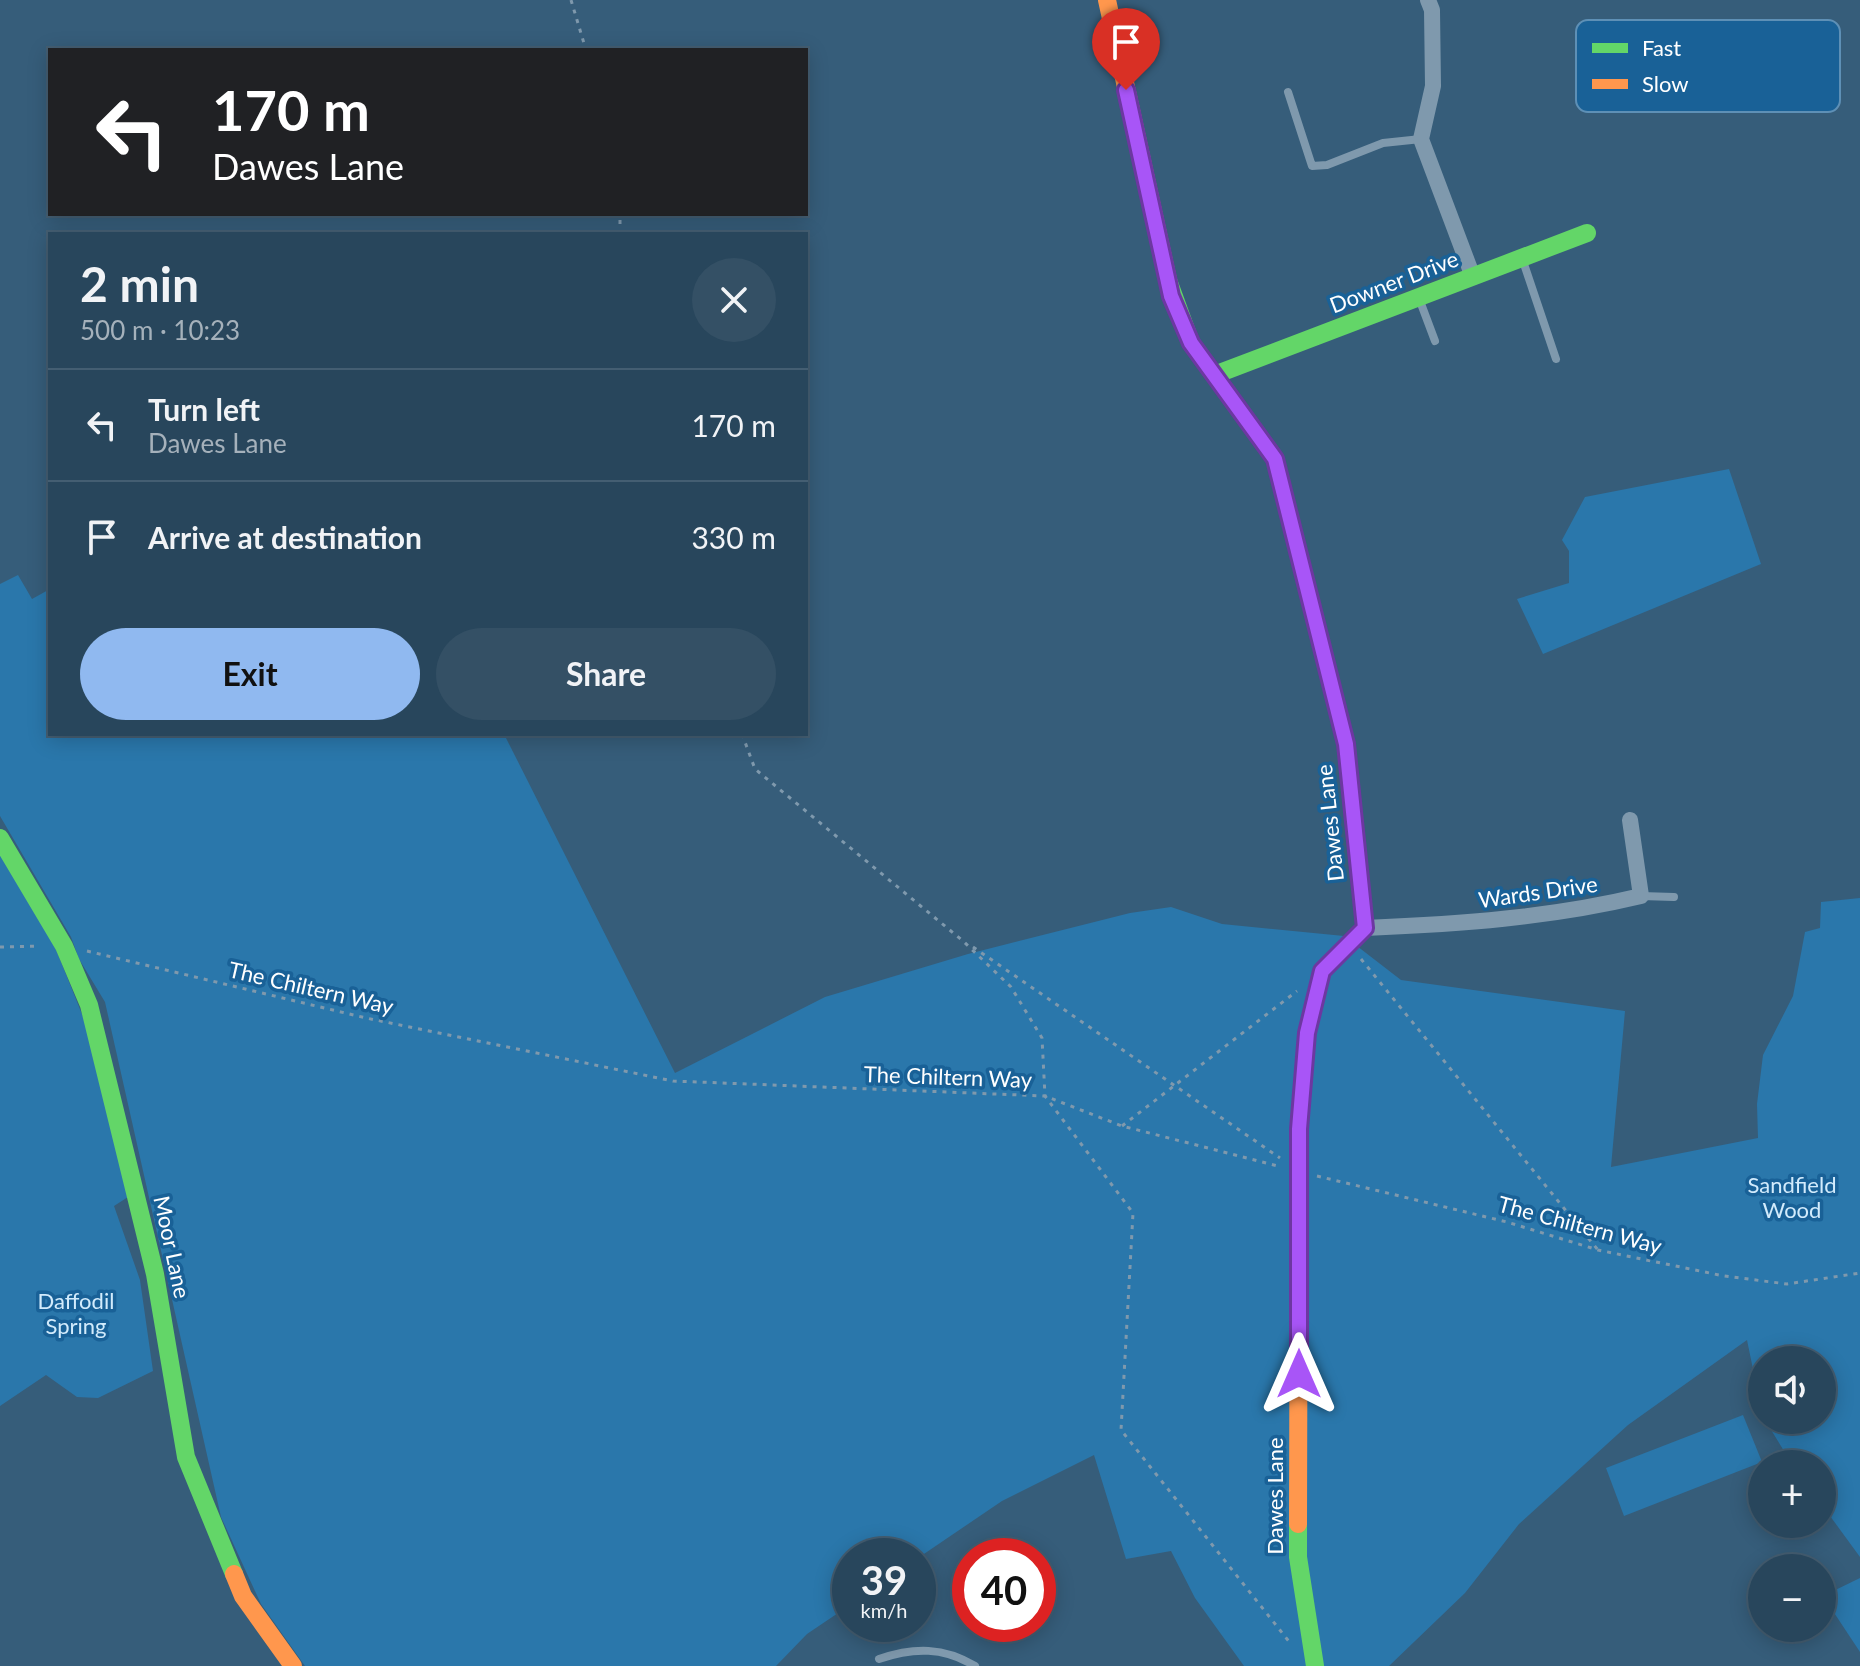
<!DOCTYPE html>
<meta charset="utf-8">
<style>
:root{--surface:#28465c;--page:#345065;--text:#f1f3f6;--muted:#a5b1bb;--line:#445e72;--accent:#90b9f0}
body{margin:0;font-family:Lato,sans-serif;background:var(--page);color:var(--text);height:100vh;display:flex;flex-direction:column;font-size:30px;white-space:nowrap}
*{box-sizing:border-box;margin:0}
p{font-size:26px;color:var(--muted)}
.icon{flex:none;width:44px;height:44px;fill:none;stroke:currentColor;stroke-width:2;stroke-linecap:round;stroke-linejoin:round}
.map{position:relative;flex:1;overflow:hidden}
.side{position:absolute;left:48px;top:232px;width:760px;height:504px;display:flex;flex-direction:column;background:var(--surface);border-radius:0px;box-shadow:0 4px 20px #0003,0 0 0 2px var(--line)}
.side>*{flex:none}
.hud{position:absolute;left:48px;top:48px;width:760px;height:168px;border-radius:0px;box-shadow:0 4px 20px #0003,0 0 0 2px var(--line);background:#202124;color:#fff;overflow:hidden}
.fabs{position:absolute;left:1748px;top:1346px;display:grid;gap:16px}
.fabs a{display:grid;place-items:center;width:88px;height:88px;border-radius:50%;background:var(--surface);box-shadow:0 4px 20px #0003,0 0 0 2px var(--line);font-size:40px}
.speed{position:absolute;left:832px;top:1538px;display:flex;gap:16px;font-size:40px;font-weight:700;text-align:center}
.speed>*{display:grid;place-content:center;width:104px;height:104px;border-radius:50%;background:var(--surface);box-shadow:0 4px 20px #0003,0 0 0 2px var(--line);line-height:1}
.speed small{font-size:20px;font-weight:400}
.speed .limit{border:12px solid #d22;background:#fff;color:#111}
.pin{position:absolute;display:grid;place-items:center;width:68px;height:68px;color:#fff;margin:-82px -34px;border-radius:50% 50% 50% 0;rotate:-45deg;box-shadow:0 0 8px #0007}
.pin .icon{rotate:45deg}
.me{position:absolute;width:88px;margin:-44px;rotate:0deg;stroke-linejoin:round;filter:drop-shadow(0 0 6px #0008)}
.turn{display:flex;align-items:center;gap:28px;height:168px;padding:0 32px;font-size:36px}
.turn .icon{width:104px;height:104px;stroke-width:2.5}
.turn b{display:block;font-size:56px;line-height:68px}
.round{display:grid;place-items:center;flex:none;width:84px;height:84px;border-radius:42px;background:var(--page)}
.head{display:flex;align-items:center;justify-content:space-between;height:136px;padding:0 32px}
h1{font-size:48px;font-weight:700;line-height:60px}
.primary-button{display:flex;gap:16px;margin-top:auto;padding:16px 32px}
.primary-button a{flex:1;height:92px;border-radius:48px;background:var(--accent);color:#111;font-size:32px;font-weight:700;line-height:92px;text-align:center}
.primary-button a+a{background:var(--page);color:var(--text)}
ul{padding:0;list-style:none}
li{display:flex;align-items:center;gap:24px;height:112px;padding:0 32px;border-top:2px solid var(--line)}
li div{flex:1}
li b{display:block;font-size:30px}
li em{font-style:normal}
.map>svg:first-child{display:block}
.green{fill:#2a77ab}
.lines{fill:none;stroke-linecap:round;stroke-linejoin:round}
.path{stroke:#7f99ad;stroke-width:3;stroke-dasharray:4 6;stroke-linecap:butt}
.lane{stroke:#7f99ad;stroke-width:8}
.street{stroke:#7f99ad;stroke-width:16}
.fast{stroke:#63d668;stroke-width:18}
.slow{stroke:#ff974d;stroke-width:18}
.route-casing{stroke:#6d37a1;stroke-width:20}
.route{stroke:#a855f7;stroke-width:14}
.labels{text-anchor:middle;stroke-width:7;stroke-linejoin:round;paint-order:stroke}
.street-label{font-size:22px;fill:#fff;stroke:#196197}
.park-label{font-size:22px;fill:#d2ebfc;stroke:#196197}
.key{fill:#196197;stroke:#5e90b6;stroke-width:2}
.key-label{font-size:22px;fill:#fff}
</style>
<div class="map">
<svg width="1860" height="1666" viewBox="0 0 1860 1666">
<rect width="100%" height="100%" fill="#365d7a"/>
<g class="green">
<polygon points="1729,469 1761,564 1543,654 1517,599 1569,583 1569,551 1562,540 1585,497"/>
<polygon points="18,575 32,599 50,589 50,734 504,734 675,1073 825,997 968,954 1130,913 1171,907 1222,924 1344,936 1401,980 1625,1011 1611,1167 1758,1138 1757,1104 1763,1055 1793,996 1805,932 1820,928 1821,902 1860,898 1860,1557 1822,1505 1822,1464 1792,1464 1765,1420 1822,1420 1822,1360 1762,1360 1762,1413 1747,1340 1628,1425 1519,1524 1465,1593 1389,1666 1244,1666 1195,1598 1171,1551 1126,1559 1094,1455 1002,1501 918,1558 850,1556 850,1605 807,1634 776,1666 305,1666 261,1604 221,1517 105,1002 79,959 71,937 0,816 0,584"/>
<polygon points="0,851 51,937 92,1039 128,1197 114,1206 140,1280 153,1371 98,1398 77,1397 46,1375 0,1406"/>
<polygon points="1743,1415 1762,1462 1624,1516 1606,1468"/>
<polygon points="1860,1578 1860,1652 1823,1596"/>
</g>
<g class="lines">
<g class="path">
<polyline points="571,0 586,50"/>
<polyline points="620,234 620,214"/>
<polyline points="742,734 755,769 963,941 1011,987 1042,1038 1045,1096 1133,1213 1121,1430 1291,1644"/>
<polyline points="0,947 40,946"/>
<polyline points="973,947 1280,1158"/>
<polyline points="87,951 366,1018 673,1081 1045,1096 1122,1126 1278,1166"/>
<polyline points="1361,959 1598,1250"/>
<polyline points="1122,1126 1297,991"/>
<polyline points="1317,1176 1507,1222 1598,1250 1724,1276 1787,1284 1860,1273"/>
</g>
<g class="lane">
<polyline points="1288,92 1312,166 1327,165 1383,143 1421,139"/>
<polyline points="1523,261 1556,359"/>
<polyline points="1420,301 1435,341"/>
<polyline points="1641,896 1674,897"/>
<path d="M879,1659C914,1647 944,1647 975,1666"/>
</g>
<g class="street">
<polyline points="1428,0 1432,10 1433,86 1421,139 1473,277"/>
<path d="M1365,928C1459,924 1549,918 1641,896L1630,820"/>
</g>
<g class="fast">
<polyline points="1168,280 1191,343 1275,459 1346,744 1365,928 1322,971 1307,1033 1304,1068"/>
<polyline points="1217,374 1587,233"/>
<polyline points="0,838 64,946 89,1005 155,1274 186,1457 234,1574"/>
<polyline points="1298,1524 1298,1557 1315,1666"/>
</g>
<g class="slow">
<polyline points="1107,0 1168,280"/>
<polyline points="1298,1524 1299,1129 1304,1068"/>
<polyline points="234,1574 243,1596 293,1666"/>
</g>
</g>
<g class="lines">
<defs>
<polyline id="route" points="1126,90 1171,296 1191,343 1275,459 1346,744 1365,928 1322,971 1307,1033 1299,1129 1299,1374"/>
</defs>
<use href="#route" class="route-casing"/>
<use href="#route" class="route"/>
</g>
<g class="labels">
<g class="street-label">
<text transform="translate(1394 282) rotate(-21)" y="8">Downer Drive</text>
<text transform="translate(1330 823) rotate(-96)" y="8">Dawes Lane</text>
<text transform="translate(1538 892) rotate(-8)" y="8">Wards Drive</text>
<text transform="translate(311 988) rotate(13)" y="8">The Chiltern Way</text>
<text transform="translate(948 1077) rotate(2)" y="8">The Chiltern Way</text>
<text transform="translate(1580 1225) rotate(15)" y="8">The Chiltern Way</text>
<text transform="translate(172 1247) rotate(78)" y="8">Moor Lane</text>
<text transform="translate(1275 1496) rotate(-90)" y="8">Dawes Lane</text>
</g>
<g class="park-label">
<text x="1792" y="1193">Sandfield<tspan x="1792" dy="25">Wood</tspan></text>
<text x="76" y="1309">Daffodil<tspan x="76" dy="25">Spring</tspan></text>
</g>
</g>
<rect x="1576" y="20" width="264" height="92" rx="12" class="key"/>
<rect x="1592" y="43" width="36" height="10" fill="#63d668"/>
<rect x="1592" y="79" width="36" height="10" fill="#ff974d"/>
<g class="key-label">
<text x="1642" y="56">Fast</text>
<text x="1642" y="92">Slow</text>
</g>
</svg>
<div class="fabs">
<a><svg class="icon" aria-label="sound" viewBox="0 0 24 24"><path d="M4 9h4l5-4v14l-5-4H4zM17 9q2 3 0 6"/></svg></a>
<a>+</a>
<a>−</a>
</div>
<div class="speed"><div>39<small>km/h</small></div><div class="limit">40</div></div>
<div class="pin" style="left:1126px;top:90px;background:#d93025"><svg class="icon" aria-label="arrive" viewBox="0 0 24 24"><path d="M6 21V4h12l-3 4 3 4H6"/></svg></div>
<svg class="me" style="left:1299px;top:1374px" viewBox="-20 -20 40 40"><path d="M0-17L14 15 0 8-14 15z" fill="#a855f7" stroke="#fff" stroke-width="4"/></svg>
<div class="hud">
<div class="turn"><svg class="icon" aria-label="left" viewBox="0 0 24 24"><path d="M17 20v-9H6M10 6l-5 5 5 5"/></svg><div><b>170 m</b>Dawes Lane</div></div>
</div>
<section class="side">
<div class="head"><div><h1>2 min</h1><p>500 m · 10:23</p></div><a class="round"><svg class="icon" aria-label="close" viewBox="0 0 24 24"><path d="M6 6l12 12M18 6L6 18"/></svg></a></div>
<ul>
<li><svg class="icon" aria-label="left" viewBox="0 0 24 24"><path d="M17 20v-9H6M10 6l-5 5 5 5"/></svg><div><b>Turn left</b><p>Dawes Lane</p></div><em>170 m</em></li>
<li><svg class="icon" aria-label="arrive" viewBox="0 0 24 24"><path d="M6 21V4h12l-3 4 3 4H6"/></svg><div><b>Arrive at destination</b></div><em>330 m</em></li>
</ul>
<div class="primary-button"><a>Exit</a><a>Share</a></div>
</section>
</div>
